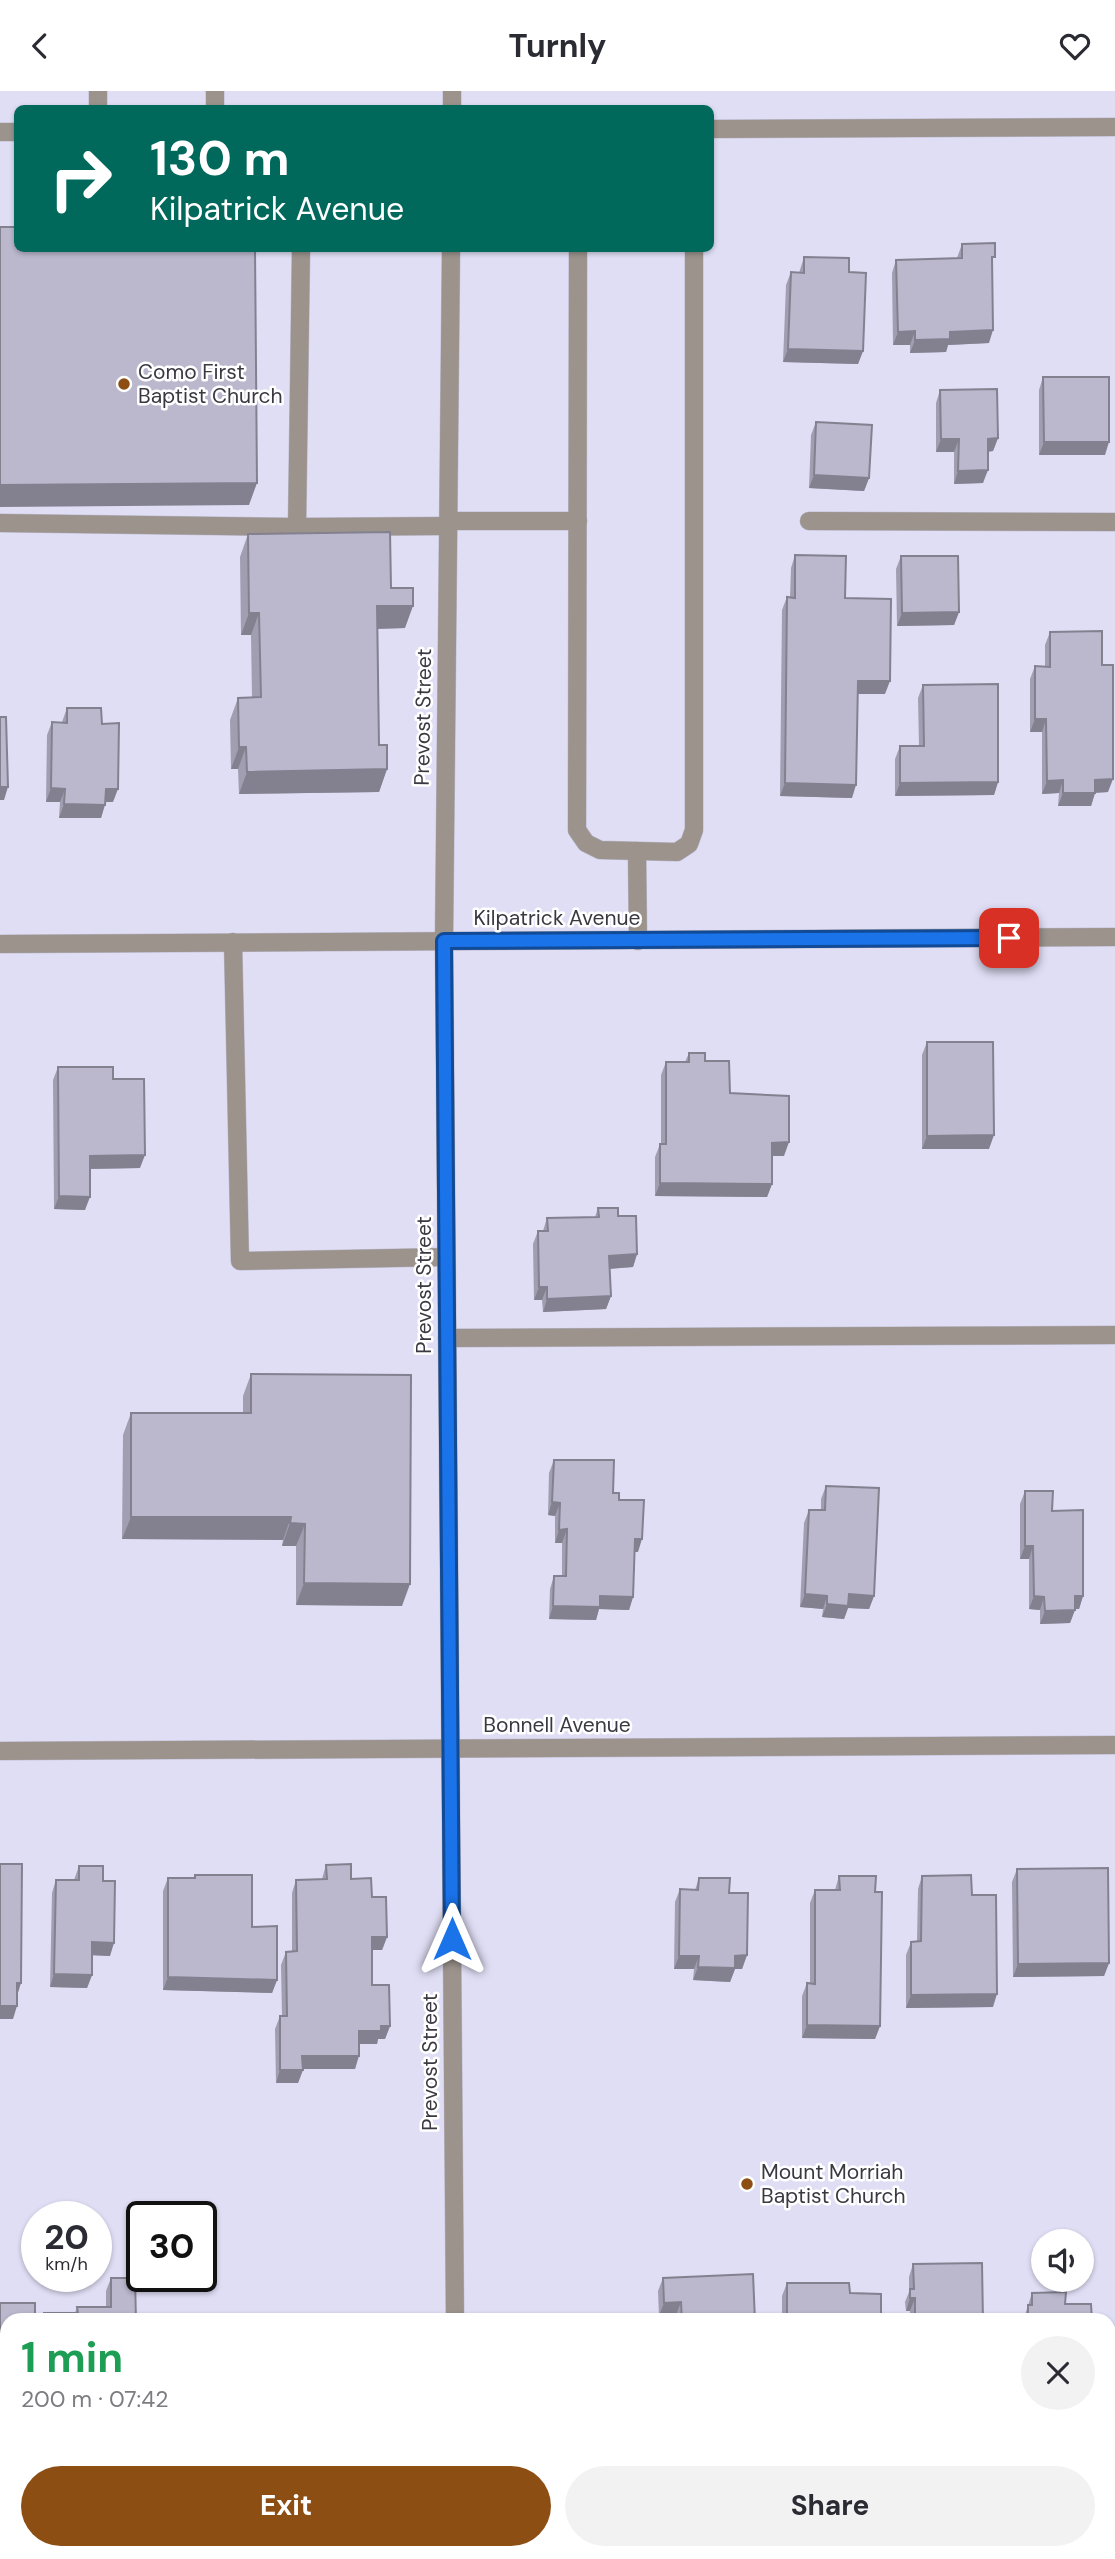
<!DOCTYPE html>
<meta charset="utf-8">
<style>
:root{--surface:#fff;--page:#f2f2f3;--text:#2b2b33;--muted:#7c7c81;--accent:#8d4e14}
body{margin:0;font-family:"DM Sans",sans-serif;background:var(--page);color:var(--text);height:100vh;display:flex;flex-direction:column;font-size:26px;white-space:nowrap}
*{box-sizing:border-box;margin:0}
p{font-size:23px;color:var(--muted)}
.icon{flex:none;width:38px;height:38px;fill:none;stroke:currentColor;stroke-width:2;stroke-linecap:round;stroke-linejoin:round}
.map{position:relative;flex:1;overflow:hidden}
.panel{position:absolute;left:0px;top:2222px;width:1116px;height:247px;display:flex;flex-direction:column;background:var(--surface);border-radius:21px 21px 0 0;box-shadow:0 2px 5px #0004}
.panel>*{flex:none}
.top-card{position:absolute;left:14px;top:14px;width:700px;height:147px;border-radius:10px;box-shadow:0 2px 5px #0004;background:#00695c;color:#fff;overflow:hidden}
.fabs{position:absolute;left:1031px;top:2138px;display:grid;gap:14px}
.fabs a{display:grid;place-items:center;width:63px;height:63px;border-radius:50%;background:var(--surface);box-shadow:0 2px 5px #0004;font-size:35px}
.speed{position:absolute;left:21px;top:2110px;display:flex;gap:14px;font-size:35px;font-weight:700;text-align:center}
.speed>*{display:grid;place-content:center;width:91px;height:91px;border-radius:50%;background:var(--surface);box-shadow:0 2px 5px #0004;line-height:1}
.speed small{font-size:18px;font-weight:400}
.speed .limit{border:4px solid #111;border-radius:10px;background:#fff;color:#111}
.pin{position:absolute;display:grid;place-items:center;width:60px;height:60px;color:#fff;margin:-30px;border-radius:14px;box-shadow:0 4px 10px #0006}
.me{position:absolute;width:77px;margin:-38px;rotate:0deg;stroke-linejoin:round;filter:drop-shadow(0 0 5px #0008)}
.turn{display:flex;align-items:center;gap:24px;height:147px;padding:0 21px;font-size:32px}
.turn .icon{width:91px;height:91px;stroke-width:2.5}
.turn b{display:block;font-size:49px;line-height:60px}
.round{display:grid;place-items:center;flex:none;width:74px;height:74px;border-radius:37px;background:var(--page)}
.head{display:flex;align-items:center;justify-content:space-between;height:119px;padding:0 21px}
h1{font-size:42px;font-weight:700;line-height:52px;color:#1e9e55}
.primary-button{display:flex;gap:14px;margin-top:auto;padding:14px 21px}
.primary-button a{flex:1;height:80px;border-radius:42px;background:var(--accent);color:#fff;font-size:28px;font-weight:700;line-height:80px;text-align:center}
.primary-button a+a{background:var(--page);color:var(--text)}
header{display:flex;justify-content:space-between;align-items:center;height:91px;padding:0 21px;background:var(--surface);font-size:32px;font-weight:700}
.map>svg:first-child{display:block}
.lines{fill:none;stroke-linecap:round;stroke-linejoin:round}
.minor-casing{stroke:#bbbace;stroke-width:19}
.minor{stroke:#9c938d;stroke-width:18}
.wall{fill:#a19eb1}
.shaded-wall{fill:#838190}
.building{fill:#bbb8ce;stroke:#838190;stroke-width:2}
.route-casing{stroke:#114b97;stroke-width:18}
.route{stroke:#1a73e8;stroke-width:12}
.poi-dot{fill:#8d4e14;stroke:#fff;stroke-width:2.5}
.labels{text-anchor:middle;stroke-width:5;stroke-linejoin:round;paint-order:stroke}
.poi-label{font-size:21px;fill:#3a3942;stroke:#fff;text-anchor:start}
.street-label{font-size:21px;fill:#3a3942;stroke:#fff}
</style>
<header><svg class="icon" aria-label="back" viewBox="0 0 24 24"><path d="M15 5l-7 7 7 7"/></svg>Turnly<svg class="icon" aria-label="heart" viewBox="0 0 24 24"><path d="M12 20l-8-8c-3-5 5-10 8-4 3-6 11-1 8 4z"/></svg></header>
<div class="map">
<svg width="1115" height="2468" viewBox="0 0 1115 2468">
<rect width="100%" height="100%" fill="#e0def5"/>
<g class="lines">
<defs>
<g id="minor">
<polyline points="98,0 98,18"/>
<polyline points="215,0 215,18"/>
<polyline points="452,0 452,18"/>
<polyline points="710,38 1115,36"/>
<polyline points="0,41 18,41"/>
<polyline points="451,158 444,850 455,2230"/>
<polyline points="578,158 577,739 586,752 600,759 677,761 689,753 694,739 694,158"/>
<polyline points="448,430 578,430"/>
<polyline points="809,430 1115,431"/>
<polyline points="0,432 297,436 448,435"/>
<polyline points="297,436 301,158"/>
<polyline points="637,760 638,850"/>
<polyline points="233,851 240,1170 446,1166"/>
<polyline points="0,853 1115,846"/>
<polyline points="447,1247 1115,1244"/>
<polyline points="0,1660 1115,1654"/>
<polyline points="62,2468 1115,2463"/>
</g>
</defs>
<use href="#minor" class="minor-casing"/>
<use href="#minor" class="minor"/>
</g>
<g class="wall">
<polygon points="962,153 992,173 989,252 948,254 946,261 910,262 910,254 893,254 892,182 896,169 957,167"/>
<polygon points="804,166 863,260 858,273 783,271 786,194 791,181 799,182"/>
<polygon points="1043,286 1105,364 1039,364 1039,299"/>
<polygon points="940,299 998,347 993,360 988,361 983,392 954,393 954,361 936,361 936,312"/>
<polygon points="816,331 869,387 864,400 809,397 811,344"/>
<polygon points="248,443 391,497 405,537 378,538 379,654 387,678 379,701 239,703 238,678 231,678 230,629 238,607 252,606 251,544 241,544 240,466"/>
<polygon points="795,464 845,507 885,603 857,603 852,707 780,705 782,519 787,506 790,507 791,477"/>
<polygon points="901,465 959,521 954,534 897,535 896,478"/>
<polygon points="1050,541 1102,574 1108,701 1095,702 1091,715 1058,715 1059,702 1042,703 1042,641 1030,641 1030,588 1035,575 1045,576 1045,554"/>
<polygon points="923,594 998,691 994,704 895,705 895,668 900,655 919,655 918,607"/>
<polygon points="67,617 102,633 113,711 105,711 101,727 59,727 60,711 46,711 47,644 52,631 62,631"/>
<polygon points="927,951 989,1058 922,1058 922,964"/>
<polygon points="689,962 705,970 730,1002 784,1065 772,1065 772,1093 767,1106 655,1105 655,1066 660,1053 661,1053 661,984 666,971 685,971"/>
<polygon points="58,976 113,988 140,1077 90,1078 85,1119 54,1118 53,989"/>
<polygon points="598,1117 618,1125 637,1163 633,1176 610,1178 611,1205 606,1218 543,1221 542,1209 534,1209 533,1153 538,1140 543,1140 547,1127 595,1126"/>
<polygon points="251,1283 402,1515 296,1514 296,1455 282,1455 283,1449 122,1448 123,1344 131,1322 243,1322 243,1305"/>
<polygon points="554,1369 613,1402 619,1409 638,1461 635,1461 633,1506 629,1519 599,1518 596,1529 549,1528 550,1498 554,1485 562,1485 562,1452 555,1452 555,1425 548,1424 549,1382"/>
<polygon points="826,1395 874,1505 869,1518 848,1517 844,1528 822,1526 823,1518 800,1516 804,1432 809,1419 821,1419 821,1408"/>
<polygon points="1025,1400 1052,1420 1083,1505 1079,1518 1075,1518 1070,1532 1040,1533 1040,1519 1029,1518 1029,1468 1020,1468 1020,1413"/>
<polygon points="326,1774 351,1788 372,1806 387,1846 382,1859 372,1859 372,1894 390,1935 385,1948 378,1948 377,1953 359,1953 355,1978 303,1978 298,1992 276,1992 275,1938 280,1925 282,1925 281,1874 286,1861 292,1860 292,1802 296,1789 322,1788"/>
<polygon points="79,1775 103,1790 110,1865 92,1864 92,1884 87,1897 50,1896 52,1802 56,1789 74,1789"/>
<polygon points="1017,1778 1109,1872 1104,1885 1013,1886 1012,1791"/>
<polygon points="195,1784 277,1889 272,1902 163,1899 163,1800 168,1787 193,1787"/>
<polygon points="839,1785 875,1801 880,1935 875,1948 802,1947 802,1905 807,1892 810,1893 810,1812 815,1799 835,1799"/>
<polygon points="922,1785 972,1804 993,1916 906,1917 906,1864 911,1851 917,1850 918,1798"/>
<polygon points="699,1787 729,1802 747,1864 742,1878 735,1878 730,1891 693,1889 694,1878 674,1878 675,1811 680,1798 695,1799"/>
<polygon points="913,2173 983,2230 910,2230 910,2220 906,2220 905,2211 909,2201 909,2186"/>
<polygon points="111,2187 136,2230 41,2230 44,2222 75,2222 77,2216 106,2216 106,2200"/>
<polygon points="663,2187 755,2230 676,2230 676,2224 659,2225 658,2200"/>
<polygon points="787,2192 850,2202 881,2230 782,2230 782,2205"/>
<polygon points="1032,2202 1065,2213 1092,2230 1023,2230"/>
</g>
<g class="shaded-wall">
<polygon points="993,239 989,252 948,254 946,261 910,262 915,249 950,241"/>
<polygon points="915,240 910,254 893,254 898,241"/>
<polygon points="788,258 863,260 858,273 783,271"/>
<polygon points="998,347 993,360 983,361 988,348"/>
<polygon points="941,348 959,348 954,361 936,361"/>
<polygon points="1044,351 1109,351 1105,364 1039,364"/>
<polygon points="988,379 983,392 954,393 958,380"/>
<polygon points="814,384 869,387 864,400 809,397"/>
<polygon points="257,392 249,414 0,416 0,394"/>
<polygon points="377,515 413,515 405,537 369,538"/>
<polygon points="959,521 954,534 897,535 902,522"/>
<polygon points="249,522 259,522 251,544 241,544"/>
<polygon points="858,590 890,590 885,603 853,603"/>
<polygon points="1035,628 1046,628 1042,641 1030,641"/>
<polygon points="239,656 246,656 238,678 231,678"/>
<polygon points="387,678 379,701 239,703 247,681"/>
<polygon points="1113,688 1108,701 1090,702 1095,689"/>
<polygon points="1063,689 1059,702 1042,703 1047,690"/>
<polygon points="998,691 994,704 895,705 900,692"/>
<polygon points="785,692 856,694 852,707 780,705"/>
<polygon points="0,696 8,696 4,709 0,709"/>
<polygon points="51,697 65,698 60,711 46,711"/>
<polygon points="106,698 118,698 113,711 101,711"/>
<polygon points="1063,702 1095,702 1091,715 1058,715"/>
<polygon points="64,713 105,714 101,727 59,727"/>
<polygon points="994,1044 989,1058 922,1058 927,1045"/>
<polygon points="789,1051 784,1065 767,1065 772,1052"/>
<polygon points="145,1064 140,1077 85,1078 90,1065"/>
<polygon points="660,1092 772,1093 767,1106 655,1105"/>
<polygon points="59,1105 90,1106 85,1119 54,1118"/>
<polygon points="637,1163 633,1176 605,1178 609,1165"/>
<polygon points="539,1196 547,1196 542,1209 534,1209"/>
<polygon points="611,1205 606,1218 543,1221 547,1208"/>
<polygon points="552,1411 560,1412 555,1425 548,1424"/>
<polygon points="131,1426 291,1426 283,1449 122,1448"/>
<polygon points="290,1432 305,1433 296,1455 282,1455"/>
<polygon points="567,1438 562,1452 555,1452 559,1439"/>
<polygon points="635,1448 642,1448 638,1461 630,1461"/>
<polygon points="1025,1455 1033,1455 1029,1468 1020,1468"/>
<polygon points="304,1492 410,1493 402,1515 296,1514"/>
<polygon points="805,1503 827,1505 823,1518 800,1516"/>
<polygon points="849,1503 874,1505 869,1518 848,1517 844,1528 822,1526 827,1513"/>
<polygon points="600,1505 633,1506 629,1519 599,1518 596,1529 549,1528 553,1515"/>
<polygon points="1034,1505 1044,1506 1040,1519 1029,1518"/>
<polygon points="1075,1505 1083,1505 1079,1518 1071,1518"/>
<polygon points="1075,1519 1070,1532 1040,1533 1045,1520"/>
<polygon points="372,1846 387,1846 382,1859 367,1859"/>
<polygon points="92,1851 114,1852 110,1865 87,1864"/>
<polygon points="747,1864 742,1878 735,1878 730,1891 693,1889 698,1876 735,1865"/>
<polygon points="679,1865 699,1865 694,1878 674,1878"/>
<polygon points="1109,1872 1104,1885 1013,1886 1018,1873"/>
<polygon points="54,1883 92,1884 87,1897 50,1896"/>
<polygon points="168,1886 277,1889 272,1902 163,1899"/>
<polygon points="17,1892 21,1892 17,1905"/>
<polygon points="997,1903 993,1916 906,1917 911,1904"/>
<polygon points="0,1915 17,1915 13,1928 0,1928"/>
<polygon points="807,1934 880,1935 875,1948 802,1947"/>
<polygon points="381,1935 390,1935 385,1948 378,1948 377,1953 354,1953 359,1940"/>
<polygon points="302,1965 359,1965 355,1978 298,1978"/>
<polygon points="280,1979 303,1979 298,1992 276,1992"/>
<polygon points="910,2207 915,2207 910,2220 906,2220"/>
<polygon points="681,2211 676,2224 659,2225 664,2212"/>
<polygon points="7,2301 7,2314 0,2315 0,2302"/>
</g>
<g class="building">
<polygon points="0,136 18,136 18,158 255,158 257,392 0,394"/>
<polygon points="995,152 995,166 992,166 993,239 950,241 950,248 915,249 915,240 898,241 896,169 962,167 962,153"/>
<polygon points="804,166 849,167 849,181 866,182 863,260 788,258 791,181 804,182"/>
<polygon points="1043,286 1109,286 1109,351 1044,351"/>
<polygon points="997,298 998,347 988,348 988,379 958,380 959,348 941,348 940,299"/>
<polygon points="816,331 872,334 869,387 814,384"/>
<polygon points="390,441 391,497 413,497 413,515 377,515 379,654 387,654 387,678 247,681 246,656 239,656 238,607 261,606 259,522 249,522 248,443"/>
<polygon points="795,464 846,465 845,507 891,508 890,590 858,590 856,694 785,692 787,506 795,507"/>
<polygon points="901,465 958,465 959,521 902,522"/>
<polygon points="1102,540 1102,574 1113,574 1113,688 1095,689 1095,702 1063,702 1063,689 1047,690 1046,628 1035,628 1035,575 1050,576 1050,541"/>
<polygon points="998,593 998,691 900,692 900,655 924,655 923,594"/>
<polygon points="67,617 101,617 102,633 119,632 118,698 106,698 105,714 64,713 65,698 51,697 52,631 67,632"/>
<polygon points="0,626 6,626 8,696 0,696"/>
<polygon points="927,951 993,951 994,1044 927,1045"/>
<polygon points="689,962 705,962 705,970 729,970 730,1002 789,1005 789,1051 772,1052 772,1093 660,1092 660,1053 666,1053 666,971 689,971"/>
<polygon points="58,976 113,976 113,988 144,988 145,1064 90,1065 90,1106 59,1105"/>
<polygon points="598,1117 618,1117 618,1125 636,1125 637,1163 609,1165 611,1205 547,1208 547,1196 539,1196 538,1140 548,1140 547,1127 599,1126"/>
<polygon points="251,1283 411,1284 410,1493 304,1492 305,1433 290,1432 291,1426 131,1426 131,1322 251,1322"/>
<polygon points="554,1369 614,1369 613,1402 619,1402 619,1409 644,1409 642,1448 635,1448 633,1506 600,1505 600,1516 553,1515 554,1485 566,1485 567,1438 559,1439 560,1412 552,1411"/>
<polygon points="826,1395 879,1397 874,1505 849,1503 848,1515 827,1513 827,1505 805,1503 809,1419 825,1419"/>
<polygon points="1025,1400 1053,1400 1052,1420 1083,1419 1083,1505 1075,1505 1075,1519 1045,1520 1044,1506 1034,1505 1033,1455 1025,1455"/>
<polygon points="0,1773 22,1773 21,1892 17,1892 17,1915 0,1915"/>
<polygon points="351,1773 351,1788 371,1787 372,1806 386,1806 387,1846 372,1846 372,1894 389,1894 390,1935 381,1935 381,1940 359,1940 359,1965 302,1965 303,1979 280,1979 280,1925 287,1925 286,1861 297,1860 296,1789 327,1788 326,1774"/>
<polygon points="79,1775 103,1775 103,1790 115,1790 114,1852 92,1851 92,1884 54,1883 56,1789 79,1789"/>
<polygon points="1108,1777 1109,1872 1018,1873 1017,1778"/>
<polygon points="195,1784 252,1784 252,1836 277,1835 277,1889 168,1886 168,1787 195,1787"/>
<polygon points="971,1784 972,1804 996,1804 997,1903 911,1904 911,1851 921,1850 922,1785"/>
<polygon points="839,1785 876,1785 875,1801 882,1801 880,1935 807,1934 807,1892 815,1893 815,1799 840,1799"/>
<polygon points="699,1787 730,1787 729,1802 748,1802 747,1864 735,1865 735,1877 698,1876 699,1865 679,1865 680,1798 698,1799"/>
<polygon points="982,2172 983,2230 915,2230 915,2207 910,2207 910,2198 914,2198 913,2173"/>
<polygon points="753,2183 755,2230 682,2230 681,2211 664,2212 663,2187"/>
<polygon points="111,2187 135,2187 136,2230 44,2230 44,2222 78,2222 77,2216 111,2216"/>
<polygon points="787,2192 849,2192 850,2202 881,2203 881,2230 787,2230"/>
<polygon points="1066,2201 1065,2213 1091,2213 1092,2230 1028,2230 1028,2214 1032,2214 1032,2202"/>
<polygon points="0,2212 35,2212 35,2230 7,2230 7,2301 0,2302"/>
<polygon points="568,2228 629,2229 629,2230 568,2230"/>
</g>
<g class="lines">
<defs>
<polyline id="route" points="452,1848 444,850 1009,847"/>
</defs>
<use href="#route" class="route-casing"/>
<use href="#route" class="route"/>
</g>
<g class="poi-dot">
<circle cx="124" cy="293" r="7"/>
<circle cx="747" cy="2093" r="7"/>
</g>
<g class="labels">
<g class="poi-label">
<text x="138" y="288">Como First<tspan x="138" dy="24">Baptist Church</tspan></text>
<text x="761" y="2088">Mount Morriah<tspan x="761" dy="24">Baptist Church</tspan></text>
</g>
<g class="street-label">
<text transform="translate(423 626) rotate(-89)" y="7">Prevost Street</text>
<text x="557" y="834">Kilpatrick Avenue</text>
<text transform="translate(424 1194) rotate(-90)" y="7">Prevost Street</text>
<text x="557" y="1641">Bonnell Avenue</text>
<text transform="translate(430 1971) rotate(-90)" y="7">Prevost Street</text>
</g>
</g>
</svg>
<div class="fabs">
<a><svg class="icon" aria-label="sound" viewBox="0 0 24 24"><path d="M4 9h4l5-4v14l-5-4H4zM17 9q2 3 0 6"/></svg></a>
</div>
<div class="speed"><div>20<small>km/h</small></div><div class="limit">30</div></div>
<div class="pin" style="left:1009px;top:847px;background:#d93025"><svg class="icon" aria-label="arrive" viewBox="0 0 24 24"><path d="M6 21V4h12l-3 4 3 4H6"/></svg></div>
<svg class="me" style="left:452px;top:1848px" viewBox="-20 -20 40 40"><path d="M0-17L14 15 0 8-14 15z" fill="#1a73e8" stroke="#fff" stroke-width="4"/></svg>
<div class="top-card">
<div class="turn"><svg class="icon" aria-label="right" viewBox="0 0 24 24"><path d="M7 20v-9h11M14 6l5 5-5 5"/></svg><div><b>130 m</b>Kilpatrick Avenue</div></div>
</div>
<section class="panel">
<div class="head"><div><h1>1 min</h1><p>200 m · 07:42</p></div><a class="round"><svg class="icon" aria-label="close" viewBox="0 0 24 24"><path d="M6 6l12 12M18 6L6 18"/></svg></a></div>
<div class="primary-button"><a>Exit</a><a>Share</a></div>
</section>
</div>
